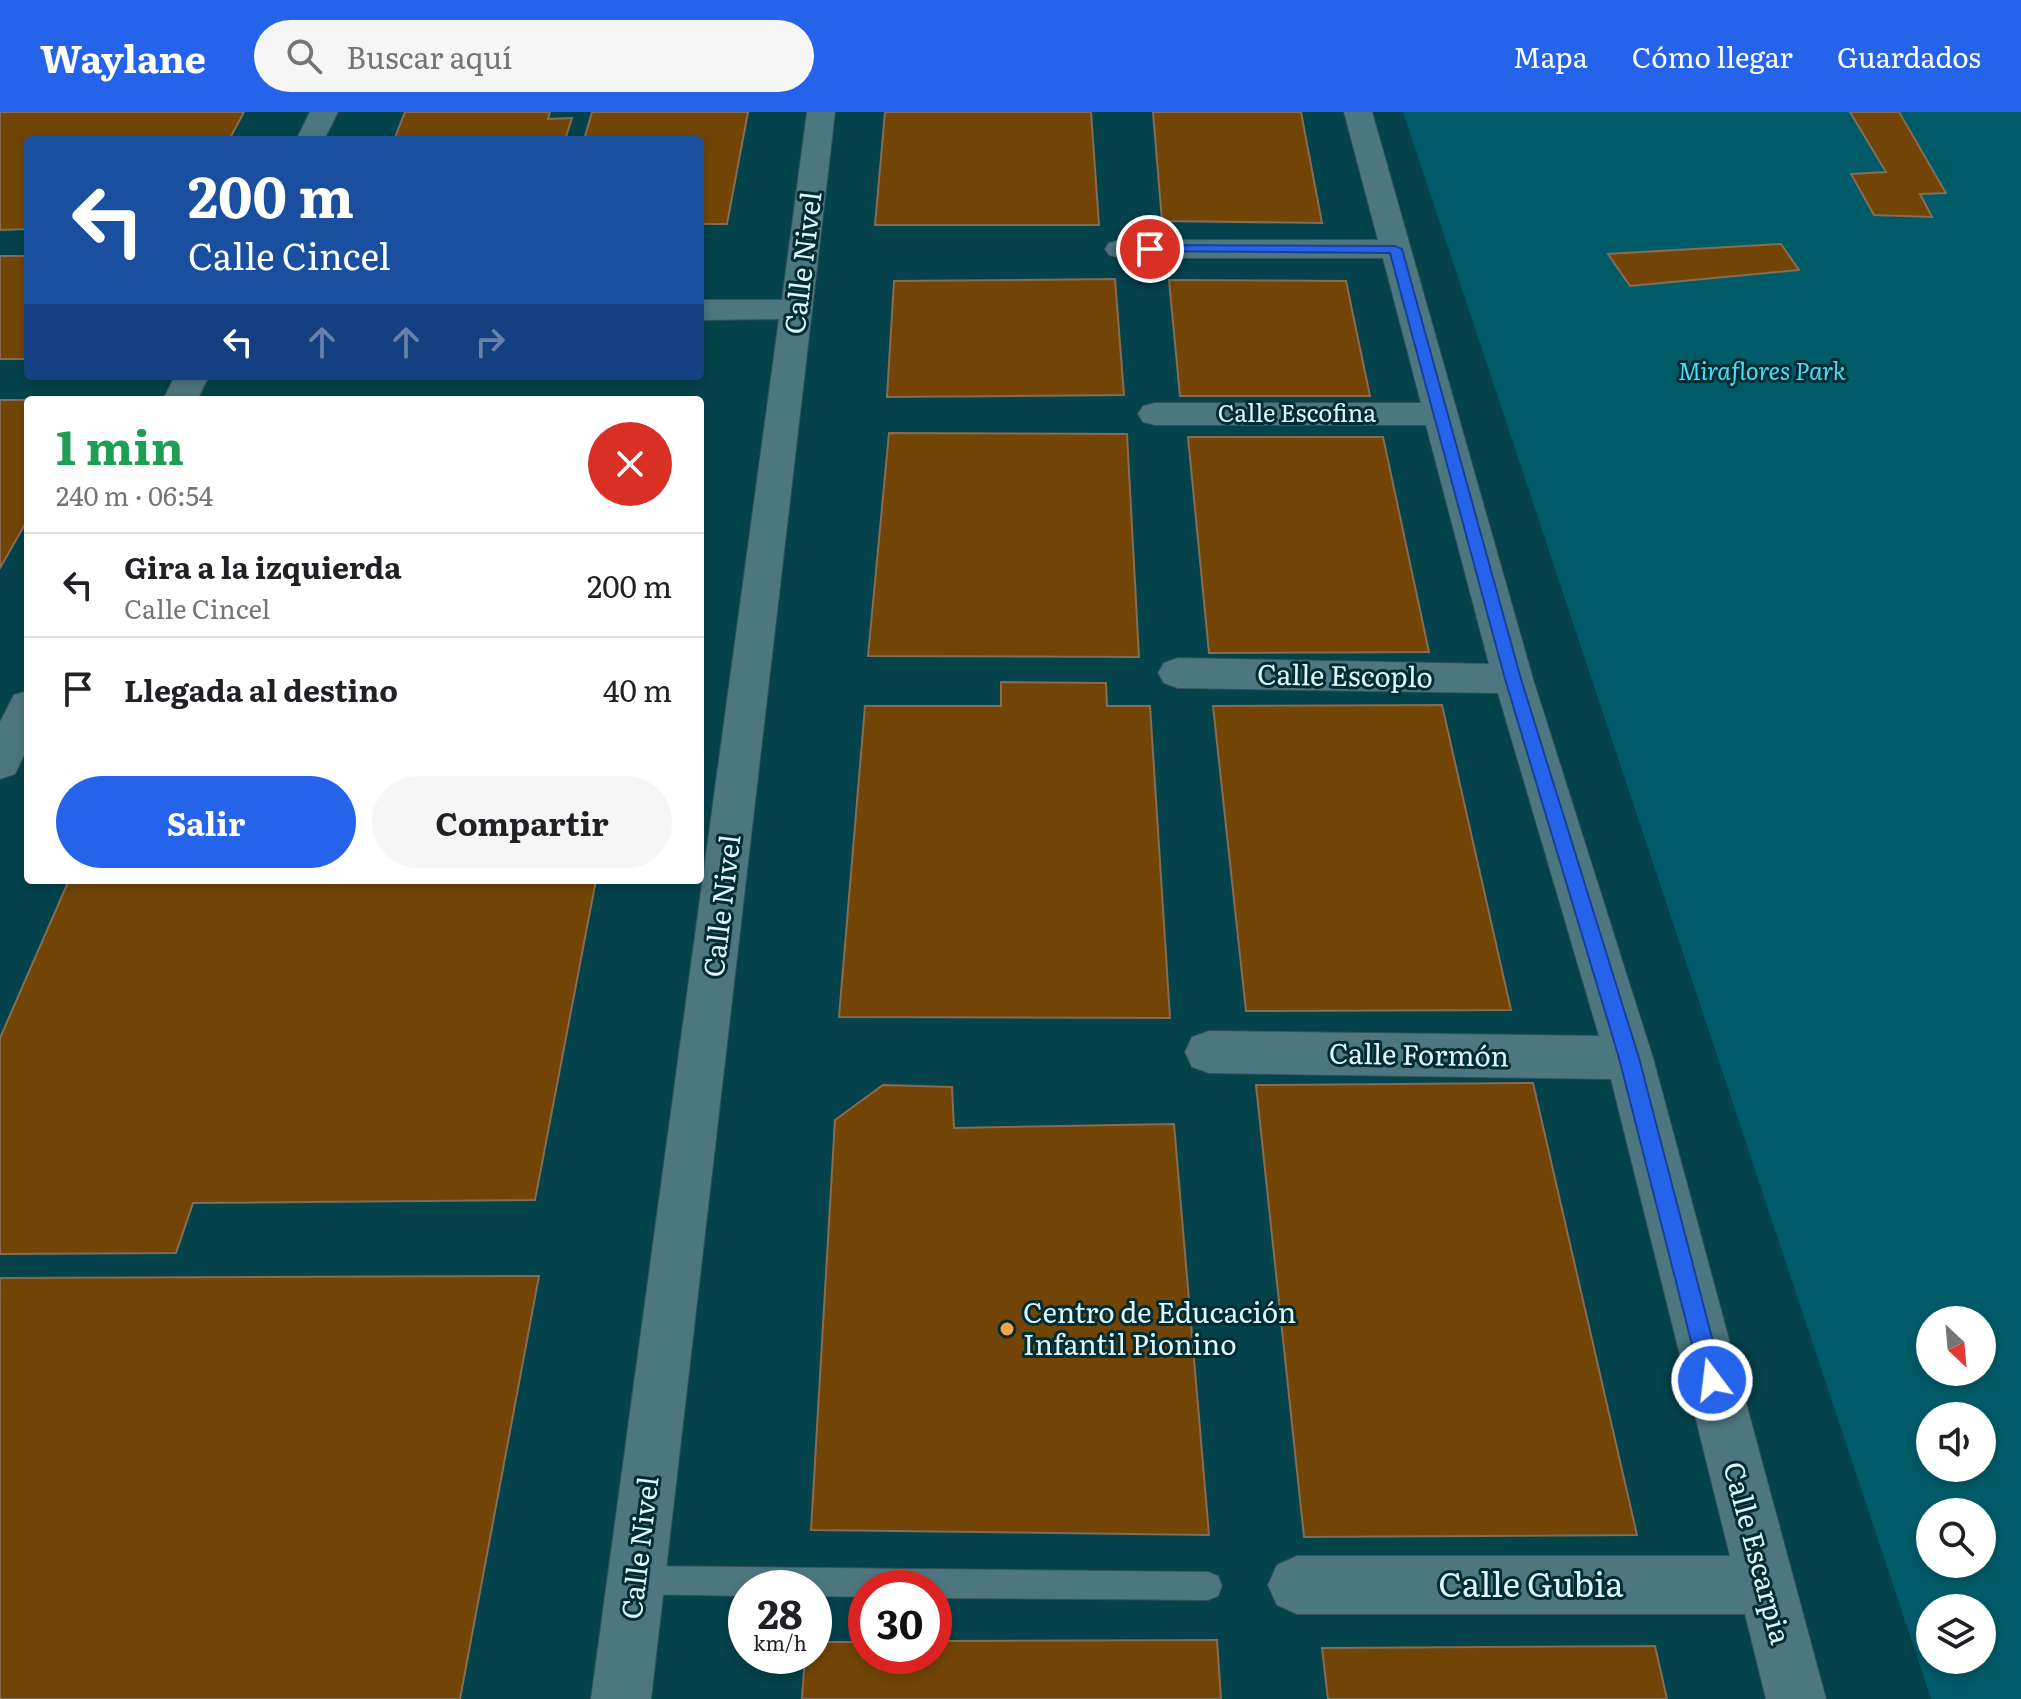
<!DOCTYPE html>
<html lang="es">
<meta charset="utf-8">
<style>
:root{--surface:#fff;--page:#f6f6f6;--text:#202124;--muted:#757577;--line:#e0e0e0;--accent:#2563eb}
body{margin:0;font-family:Literata,serif;background:var(--page);color:var(--text);height:100vh;display:flex;flex-direction:column;font-size:30px;white-space:nowrap}
*{box-sizing:border-box;margin:0}
p{font-size:26px;color:var(--muted)}
.icon{flex:none;width:44px;height:44px;fill:none;stroke:currentColor;stroke-width:2;stroke-linecap:round;stroke-linejoin:round}
.map{position:relative;flex:1;overflow:hidden}
.side{position:absolute;left:24px;top:284px;width:680px;height:488px;display:flex;flex-direction:column;background:var(--surface);border-radius:8px;box-shadow:0 4px 12px #0003}
.side>*{flex:none}
.top-card{position:absolute;left:24px;top:24px;width:680px;height:244px;border-radius:8px;box-shadow:0 4px 12px #0003;background:#1a4fa0;color:#fff;overflow:hidden}
.needle{width:52px;rotate:154deg}
.fabs{position:absolute;left:1916px;top:1194px;display:grid;gap:16px}
.fabs a{display:grid;place-items:center;width:80px;height:80px;border-radius:50%;background:var(--surface);box-shadow:0 4px 12px #0003;font-size:40px}
.speed{position:absolute;left:728px;top:1458px;display:flex;gap:16px;font-size:40px;font-weight:700;text-align:center}
.speed>*{display:grid;place-content:center;width:104px;height:104px;border-radius:50%;background:var(--surface);box-shadow:0 4px 12px #0003;line-height:1}
.speed small{font-size:20px;font-weight:400}
.speed .limit{border:12px solid #d22;background:#fff;color:#111}
.pin{position:absolute;display:grid;place-items:center;width:68px;height:68px;color:#fff;margin:-34px;border:4px solid #fff;border-radius:50%;box-shadow:0 2px 8px #0007}
.me{position:absolute;width:88px;margin:-44px;rotate:345deg;stroke-linejoin:round;filter:drop-shadow(0 0 6px #0008)}
.turn{display:flex;align-items:center;gap:28px;height:168px;padding:0 32px;font-size:36px}
.turn .icon{width:104px;height:104px;stroke-width:2.5}
.turn b{display:block;font-size:56px;line-height:68px}
.lanes{display:flex;align-items:center;height:76px;padding:0 32px;background:#0003;justify-content:center;gap:40px;direction:ltr}
.lanes .off{opacity:.35}
.round{display:grid;place-items:center;flex:none;width:84px;height:84px;border-radius:42px;background:var(--page)}
.head{display:flex;align-items:center;justify-content:space-between;height:136px;padding:0 32px}
h1{font-size:48px;font-weight:700;line-height:60px;color:#1e9e55}
.primary-button{display:flex;gap:16px;margin-top:auto;padding:16px 32px}
.primary-button a{flex:1;height:92px;border-radius:48px;background:var(--accent);color:#fff;font-size:32px;font-weight:700;line-height:92px;text-align:center}
.primary-button a+a{background:var(--page);color:var(--text)}
ul{padding:0;list-style:none}
li{display:flex;align-items:center;gap:24px;height:104px;padding:0 32px;border-top:2px solid var(--line)}
li div{flex:1}
li b{display:block;font-size:30px}
li em{font-style:normal}
header{display:flex;align-items:center;gap:48px;box-sizing:border-box;height:112px;padding:0 40px;background:var(--accent);color:#fff}
header strong{font-size:38px}
nav{display:flex;gap:44px;margin-inline-start:auto;font-size:28px}
.search{width:560px;height:72px;background:var(--page);display:flex;align-items:center;gap:20px;box-sizing:border-box;padding:0 28px;border-radius:44px;color:var(--muted);font-size:30px}
.map>svg:first-child{display:block}
.built{fill:#04424c;fill-rule:evenodd}
.green{fill:#005b69;fill-rule:evenodd}
.building{fill:#724507;stroke:#856c52;stroke-width:2}
.lines{fill:none;stroke-linecap:round;stroke-linejoin:round}
.lane-casing{stroke:#355156;stroke-width:2}
.street-casing{stroke:#355156;stroke-width:2}
.lane{fill:#4d7780;fill-rule:evenodd}
.street{fill:#4d7780;fill-rule:evenodd}
.route{fill:#2563eb;stroke:#184099;stroke-width:2}
.poi-dot{fill:#f4a443;stroke:#002c34;stroke-width:3}
.labels{text-anchor:middle;stroke-width:6;stroke-linejoin:round;paint-order:stroke}
.far-park-label{font-size:24px;font-style:italic;fill:#4fdaf3;stroke:#002c34}
.far-street-label{font-size:24px;fill:#def5f9;stroke:#002c34}
.street-label{font-size:28px;fill:#def5f9;stroke:#002c34}
.poi-label{font-size:28px;fill:#def5f9;stroke:#002c34;text-anchor:start}
.near-street-label{font-size:34px;fill:#def5f9;stroke:#002c34}
</style>
<header>
<strong>Waylane</strong>
<div class="search"><svg class="icon" aria-label="search" viewBox="0 0 24 24"><circle cx="10" cy="10" r="6"/><path d="M15 15l6 6"/></svg>Buscar aquí</div>
<nav><a>Mapa</a><a>Cómo llegar</a><a>Guardados</a></nav>
</header>
<div class="map">
<svg width="2021" height="1587" viewBox="0 0 2021 1587">
<rect width="100%" height="100%" fill="#08363e"/>
<path class="built" d="M0,0H1403L1931,1587H0ZM28,28H700V264H28ZM28,288H700V768H28ZM746,1476H814V1544H746ZM866,1476H934V1544H866Z"/>
<path class="green" d="M1403,0H2021V1587H1931ZM1930,1208H1982V1260H1930ZM1930,1304H1982V1356H1930ZM1930,1400H1982V1452H1930ZM1930,1496H1982V1548H1930Z"/>
<g class="building">
<polygon points="0,0 244,0 229,28 28,28 28,117 0,118"/>
<polygon points="405,0 550,0 548,7 572,6 565,28 394,28"/>
<polygon points="592,0 748,0 727,112 700,112 700,28 584,28"/>
<polygon points="885,0 1091,0 1099,113 875,113"/>
<polygon points="1153,0 1301,0 1322,111 1162,109"/>
<polygon points="1850,0 1899,0 1946,81 1920,82 1932,105 1874,103 1851,62 1886,60"/>
<polygon points="1781,132 1799,158 1630,174 1608,142"/>
<rect x="0" y="144" width="28" height="103"/>
<polygon points="1115,167 1124,283 887,285 894,169"/>
<polygon points="1169,168 1346,169 1370,284 1180,284"/>
<polygon points="513,286 695,286 694,288"/>
<polygon points="0,288 44,288 28,288 28,407 0,456"/>
<polygon points="889,321 1127,322 1139,545 868,544"/>
<polygon points="1188,325 1383,325 1429,540 1209,541"/>
<polygon points="1001,570 1106,571 1107,594 1150,594 1170,906 839,905 865,594 1001,594"/>
<polygon points="1442,593 1511,898 1246,899 1213,594"/>
<polygon points="69,768 596,768 535,1088 193,1091 176,1141 0,1142 0,926"/>
<polygon points="1533,971 1637,1423 1304,1425 1256,973"/>
<polygon points="883,973 952,975 954,1016 1174,1012 1209,1423 811,1418 835,1008"/>
<polygon points="539,1164 460,1587 0,1587 0,1166"/>
<polygon points="1217,1528 1221,1587 802,1587 805,1544 814,1544 814,1530 866,1530 866,1544 934,1544 934,1529"/>
<polygon points="1655,1534 1667,1587 1328,1587 1322,1536"/>
</g>
<g class="lines">
<defs>
<polygon id="lane" points="638,1454 1208,1460 1218,1464 1222,1474 1218,1484 1208,1488 934,1486 934,1476 866,1476 866,1485 814,1484 814,1476 746,1476 746,1484 638,1482 628,1478 624,1468 628,1458"/>
<g id="street">
<polygon points="310,0 338,0 324,28 296,28"/>
<polygon points="807,0 835,0 651,1587 591,1587 779,207 700,208 700,188 782,188"/>
<polygon points="1344,0 1372,0 1533,567 1653,946 1826,1587 1766,1587 1745,1502 1297,1502 1277,1493 1268,1473 1277,1453 1297,1444 1730,1444 1611,967 1209,961 1192,955 1185,940 1192,925 1209,919 1599,924 1498,581 1178,576 1164,571 1158,561 1164,551 1178,546 1489,552 1426,313 1155,313 1143,310 1138,302 1143,294 1155,291 1421,291 1383,146 1120,146 1109,143 1105,137 1109,131 1120,128 1378,128"/>
<polygon points="175,264 209,264 197,288 163,288"/>
<polygon points="28,579 28,635 15,662 0,667 0,610 14,583"/>
</g>
</defs>
<use href="#lane" class="lane-casing"/>
<use href="#street" class="street-casing"/>
<use href="#lane" class="lane"/>
<use href="#street" class="street"/>
</g>
<polygon class="route" points="1150,133 1395,134 1402,137 1521,567 1639,946 1723,1268 1720,1276 1712,1279 1704,1276 1701,1268 1619,946 1505,567 1390,141 1146,139 1144,137"/>
<circle class="poi-dot" cx="1007" cy="1217" r="8"/>
<g class="labels">
<g class="far-park-label">
<text x="1762" y="268">Miraflores Park</text>
</g>
<g class="far-street-label">
<text x="1297" y="310">Calle Escofina</text>
</g>
<g class="street-label">
<text transform="translate(803 151) rotate(-83)" y="10">Calle Nivel</text>
<text transform="translate(1345 564) rotate(1)" y="10">Calle Escoplo</text>
<text transform="translate(722 794) rotate(-83)" y="10">Calle Nivel</text>
<text transform="translate(1419 943) rotate(1)" y="10">Calle Formón</text>
<text transform="translate(640 1436) rotate(-83)" y="10">Calle Nivel</text>
<text transform="translate(1757 1441) rotate(75)" y="10">Calle Escarpia</text>
</g>
<g class="poi-label">
<text x="1023" y="1211">Centro de Educación<tspan x="1023" dy="32">Infantil Pionino</tspan></text>
</g>
<g class="near-street-label">
<text x="1531" y="1485">Calle Gubia</text>
</g>
</g>
</svg>
<div class="fabs">
<a><svg class="needle" viewBox="-14 -14 28 28"><path d="M0-13l5 13h-10z" fill="#e53935"/><path d="M0 13l5-13h-10z" fill="#757577"/></svg></a>
<a><svg class="icon" aria-label="sound" viewBox="0 0 24 24"><path d="M4 9h4l5-4v14l-5-4H4zM17 9q2 3 0 6"/></svg></a>
<a><svg class="icon" aria-label="search" viewBox="0 0 24 24"><circle cx="10" cy="10" r="6"/><path d="M15 15l6 6"/></svg></a>
<a><svg class="icon" aria-label="layers" viewBox="0 0 24 24"><path d="M12 4l9 5-9 5-9-5zM3 14l9 5 9-5"/></svg></a>
</div>
<div class="speed"><div>28<small>km/h</small></div><div class="limit">30</div></div>
<div class="pin" style="left:1150px;top:137px;background:#d93025"><svg class="icon" aria-label="arrive" viewBox="0 0 24 24"><path d="M6 21V4h12l-3 4 3 4H6"/></svg></div>
<svg class="me" style="left:1712px;top:1268px" viewBox="-20 -20 40 40"><circle r="17" fill="#2563eb" stroke="#fff" stroke-width="3"/><path d="M0-11L8 9 0 5-8 9z" fill="#fff"/></svg>
<div class="top-card">
<div class="turn"><svg class="icon" aria-label="left" viewBox="0 0 24 24"><path d="M17 20v-9H6M10 6l-5 5 5 5"/></svg><div><b>200 m</b>Calle Cincel</div></div>
<div class="lanes"><svg class="icon" aria-label="left" viewBox="0 0 24 24"><path d="M17 20v-9H6M10 6l-5 5 5 5"/></svg><svg class="icon off" aria-label="ahead" viewBox="0 0 24 24"><path d="M12 20V5M6 11l6-6 6 6"/></svg><svg class="icon off" aria-label="ahead" viewBox="0 0 24 24"><path d="M12 20V5M6 11l6-6 6 6"/></svg><svg class="icon off" aria-label="right" viewBox="0 0 24 24"><path d="M7 20v-9h11M14 6l5 5-5 5"/></svg></div>
</div>
<section class="side">
<div class="head"><div><h1>1 min</h1><p>240 m · 06:54</p></div><a class="round" style="background:#d93025;color:#fff"><svg class="icon" aria-label="close" viewBox="0 0 24 24"><path d="M6 6l12 12M18 6L6 18"/></svg></a></div>
<ul>
<li><svg class="icon" aria-label="left" viewBox="0 0 24 24"><path d="M17 20v-9H6M10 6l-5 5 5 5"/></svg><div><b>Gira a la izquierda</b><p>Calle Cincel</p></div><em>200 m</em></li>
<li><svg class="icon" aria-label="arrive" viewBox="0 0 24 24"><path d="M6 21V4h12l-3 4 3 4H6"/></svg><div><b>Llegada al destino</b></div><em>40 m</em></li>
</ul>
<div class="primary-button"><a>Salir</a><a>Compartir</a></div>
</section>
</div>
